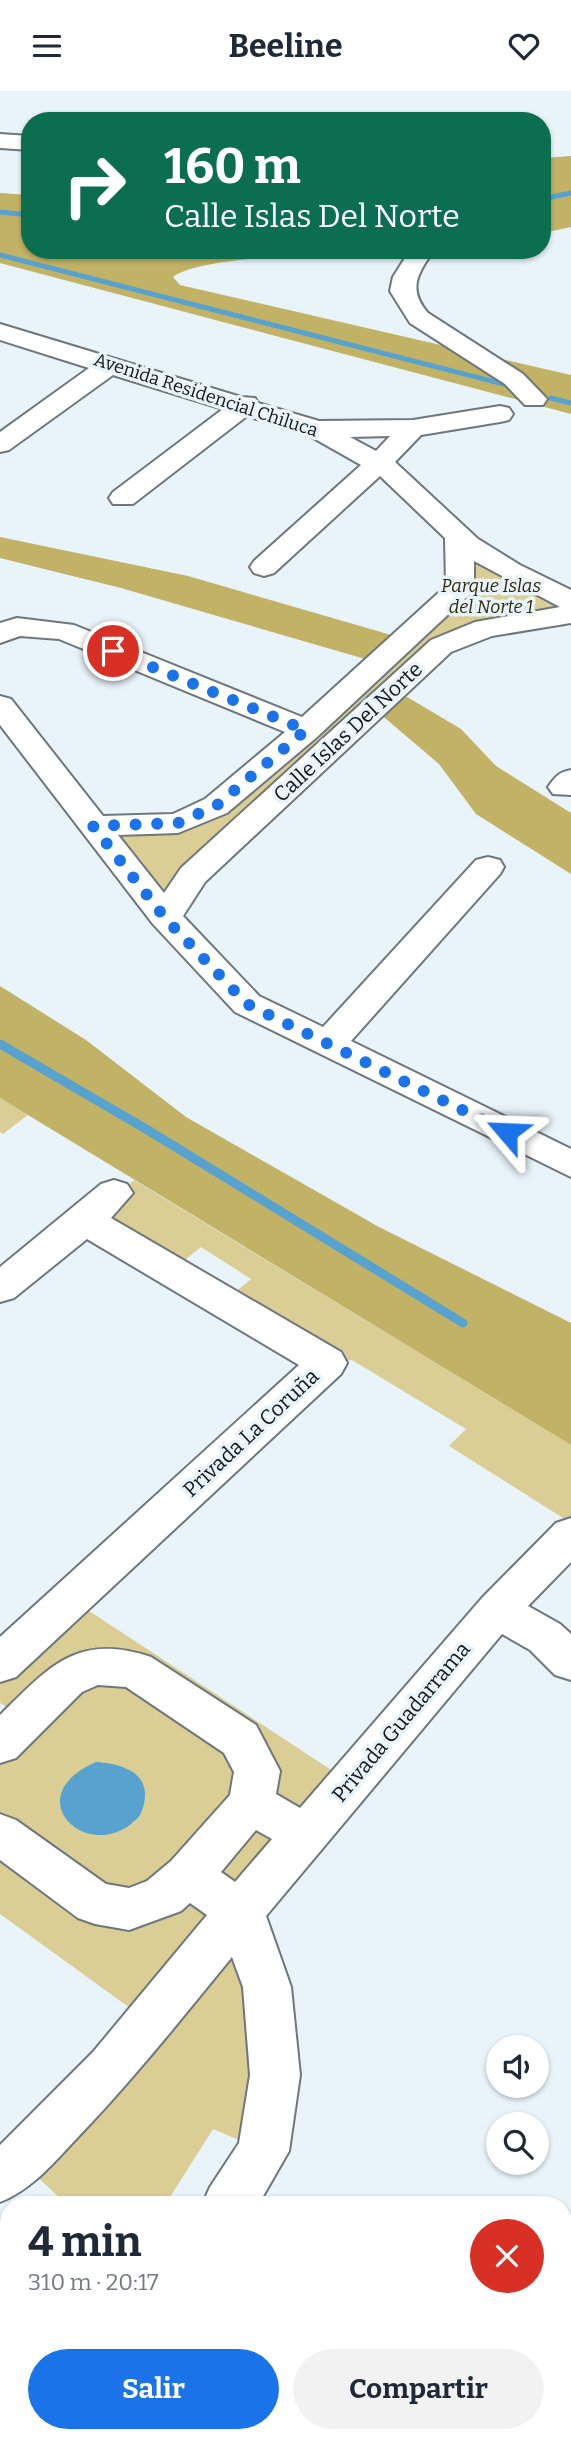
<!DOCTYPE html>
<html lang="es">
<meta charset="utf-8">
<style>
:root{--surface:#fff;--page:#f2f2f3;--text:#1f2937;--muted:#747a83;--accent:#1a73e8}
body{margin:0;font-family:Bitter,serif;background:var(--page);color:var(--text);height:100vh;display:flex;flex-direction:column;font-size:26px;white-space:nowrap}
*{box-sizing:border-box;margin:0}
p{font-size:23px;color:var(--muted)}
.icon{flex:none;width:38px;height:38px;fill:none;stroke:currentColor;stroke-width:2;stroke-linecap:round;stroke-linejoin:round}
.map{position:relative;flex:1;overflow:hidden}
.drawer{position:absolute;left:0px;top:2105px;width:572px;height:247px;display:flex;flex-direction:column;background:var(--surface);border-radius:28px 28px 0 0;box-shadow:0 2px 5px #0004}
.drawer>*{flex:none}
.banner{position:absolute;left:21px;top:21px;width:530px;height:147px;border-radius:28px;box-shadow:0 2px 5px #0004;background:#0b6e4f;color:#fff;overflow:hidden}
.buttons{position:absolute;left:486px;top:1944px;display:grid;gap:14px}
.buttons a{display:grid;place-items:center;width:63px;height:63px;border-radius:50%;background:var(--surface);box-shadow:0 2px 5px #0004;font-size:35px}
.pin{position:absolute;display:grid;place-items:center;width:60px;height:60px;color:#fff;margin:-30px;border:4px solid #fff;border-radius:50%;box-shadow:0 2px 7px #0007}
.me{position:absolute;width:77px;margin:-38px;rotate:296deg;stroke-linejoin:round;filter:drop-shadow(0 0 5px #0008)}
.turn{display:flex;align-items:center;gap:24px;height:147px;padding:0 28px;font-size:32px}
.turn .icon{width:91px;height:91px;stroke-width:2.5}
.turn b{display:block;font-size:49px;line-height:60px}
.round{display:grid;place-items:center;flex:none;width:74px;height:74px;border-radius:37px;background:var(--page)}
.head{display:flex;align-items:center;justify-content:space-between;height:119px;padding:0 28px}
h1{font-size:42px;font-weight:700;line-height:52px}
.action{display:flex;gap:14px;margin-top:auto;padding:14px 28px}
.action a{flex:1;height:80px;border-radius:42px;background:var(--accent);color:#fff;font-size:28px;font-weight:700;line-height:80px;text-align:center}
.action a+a{background:var(--page);color:var(--text)}
header{display:flex;justify-content:space-between;align-items:center;height:91px;padding:0 28px;background:var(--surface);font-size:32px;font-weight:700}
.map>svg:first-child{display:block}
.green{fill:#dace94}
.forest{fill:#c2b265}
.water{fill:#57a2ce}
.lines{fill:none;stroke-linecap:round;stroke-linejoin:round}
.stream-far1{stroke:#57a2ce;stroke-width:5}
.stream{stroke:#57a2ce;stroke-width:9}
.minor-casing{stroke:#6d777d;stroke-width:4}
.minor{fill:#fff;fill-rule:evenodd}
.route{stroke:#1a73e8;stroke-width:12;stroke-dasharray:0 21.6}
.labels{text-anchor:middle;stroke-width:7;stroke-linejoin:round;paint-order:stroke}
.far-street-label{font-size:18px;fill:#13171a;stroke:#e8f3fa}
.far-park-label{font-size:18px;font-style:italic;fill:#312906;stroke:#e8f3fa}
.street-label{font-size:21px;fill:#13171a;stroke:#e8f3fa}
</style>
<header><svg class="icon" aria-label="menu" viewBox="0 0 24 24"><path d="M4 6h16M4 12h16M4 18h16"/></svg>Beeline<svg class="icon" aria-label="heart" viewBox="0 0 24 24"><path d="M12 20l-8-8c-3-5 5-10 8-4 3-6 11-1 8 4z"/></svg></header>
<div class="map">
<svg width="571" height="2351" viewBox="0 0 571 2351">
<rect width="100%" height="100%" fill="#e8f3fa"/>
<g class="green">
<polygon points="459,446 571,523 441,555 165,826 93,735 178,732 460,497"/>
<polygon points="0,1007 28,1024 3,1043 0,1041"/>
<polygon points="134,1089 571,1354 571,1432 449,1355 466,1338 352,1269 329,1272 223,1211 251,1188 201,1156 171,1180 87,1129"/>
<polygon points="71,1508 348,1690 305,1742 256,1681 187,1786 239,1820 148,1930 0,1823 0,1745 129,1817 0,1742 0,1654 23,1627 0,1612 0,1549"/>
<polygon points="252,1714 304,1744 240,1819 190,1785"/>
<polygon points="239,1826 260,2058 213,2038 165,2114 67,2114 23,2072"/>
</g>
<g class="forest">
<polygon points="571,65 571,136 543,142 543,67"/>
<path d="M0,102L30,104V159H405C361,162 200,163 173,186L180,194L571,284V323L0,172Z"/>
<polygon points="0,446 188,485 405,548 379,572 121,497 0,467"/>
<polygon points="392,597 461,638 496,675 571,722 571,783 476,723 439,673 372,616"/>
<polygon points="0,895 86,949 186,1026 379,1136 571,1232 571,1354 0,1007"/>
</g>
<path class="water" d="M96,1671C127,1673 156,1685 141,1722C139,1727 135,1729 131,1733C84,1770 18,1705 96,1671Z"/>
<g class="lines">
<g class="stream-far1">
<polyline points="542,108 571,102"/>
<polyline points="0,121 30,124"/>
<polyline points="0,164 511,295"/>
<polyline points="551,307 571,312"/>
</g>
<polyline class="stream" points="0,953 146,1038 463,1232"/>
<defs>
<g id="minor">
<polygon points="0,43 30,45 30,59 0,57"/>
<path d="M410,159H434C418,182 407,198 428,222L523,283L547,308L543,314H525L505,293L410,232L390,200L393,186Z"/>
<path d="M0,233L241,306L255,307L258,312L319,330L413,329L500,315L509,317L513,323L509,329L500,331L421,344L395,371L478,448L520,474L571,499V532L492,545L451,561L205,791L183,825L259,905L323,936L476,769L488,766L500,769L504,776L500,783L351,950L571,1058V1086L235,921L153,833L0,634V605L11,608L103,725L173,723L205,708L285,641L59,548L20,545L0,552V532L17,527L74,534L302,626L446,495L445,447L380,385L274,482L264,485L254,482L250,476L254,470L361,374L308,344L247,325L133,413H113L109,407L113,401L223,318L113,284L9,359L0,361V341L89,277L0,249ZM390,345L376,360L350,346ZM474,470L560,516L475,531L431,549L181,777L164,802L118,744L178,742L227,722L317,646L470,503L474,497Z"/>
<path d="M571,679V704L553,703L548,696C555,686 559,681 571,679Z"/>
<polygon points="114,1089 127,1093 133,1102 111,1127 341,1261 347,1272 341,1283 16,1586 0,1591 0,1546 299,1274 87,1148 14,1207 0,1211 0,1176 101,1093"/>
<path d="M571,1427V1471L528,1515L560,1533L571,1543V1589L555,1584L530,1559L502,1543L266,1825L291,1896L300,1984L289,2060L258,2114H202L210,2096L239,2052L250,1984L243,1896L232,1866C182,1927 133,1989 78,2046C54,2071 33,2098 0,2111V2054L93,1961L207,1824L190,1812L181,1820L129,1839L95,1833L78,1827L0,1769V1723L16,1729L106,1793L129,1797L147,1790L171,1770L230,1704L234,1681L224,1662L126,1596L98,1594L82,1601L16,1667L0,1672V1624C49,1576 77,1541 151,1566L256,1634L280,1680L276,1703L300,1717L482,1507L556,1432ZM256,1739L272,1748L235,1791L221,1781Z"/>
<polygon points="332,2343 393,2343 397,2351 335,2351"/>
</g>
</defs>
<use href="#minor" class="minor-casing"/>
<use href="#minor" class="minor"/>
</g>
<g class="lines">
<polyline class="route" points="113,560 306,639 216,715 178,732 93,735 165,827 247,913 507,1041"/>
</g>
<g class="labels">
<g class="far-street-label">
<text transform="translate(206 304) rotate(18)" y="6">Avenida Residencial Chiluca</text>
</g>
<g class="far-park-label">
<text x="491" y="501">Parque Islas<tspan x="491" dy="21">del Norte 1</tspan></text>
</g>
<g class="street-label">
<text transform="translate(348 641) rotate(-43)" y="7">Calle Islas Del Norte</text>
<text transform="translate(251 1342) rotate(-43)" y="7">Privada La Coruña</text>
<text transform="translate(401 1631) rotate(-50)" y="7">Privada Guadarrama</text>
</g>
</g>
</svg>
<div class="buttons">
<a><svg class="icon" aria-label="sound" viewBox="0 0 24 24"><path d="M4 9h4l5-4v14l-5-4H4zM17 9q2 3 0 6"/></svg></a>
<a><svg class="icon" aria-label="search" viewBox="0 0 24 24"><circle cx="10" cy="10" r="6"/><path d="M15 15l6 6"/></svg></a>
</div>
<div class="pin" style="left:113px;top:560px;background:#d93025"><svg class="icon" aria-label="arrive" viewBox="0 0 24 24"><path d="M6 21V4h12l-3 4 3 4H6"/></svg></div>
<svg class="me" style="left:507px;top:1041px" viewBox="-20 -20 40 40"><path d="M0-17L14 15 0 8-14 15z" fill="#1a73e8" stroke="#fff" stroke-width="4"/></svg>
<div class="banner">
<div class="turn"><svg class="icon" aria-label="right" viewBox="0 0 24 24"><path d="M7 20v-9h11M14 6l5 5-5 5"/></svg><div><b>160 m</b>Calle Islas Del Norte</div></div>
</div>
<section class="drawer">
<div class="head"><div><h1>4 min</h1><p>310 m · 20:17</p></div><a class="round" style="background:#d93025;color:#fff"><svg class="icon" aria-label="close" viewBox="0 0 24 24"><path d="M6 6l12 12M18 6L6 18"/></svg></a></div>
<div class="action"><a>Salir</a><a>Compartir</a></div>
</section>
</div>
